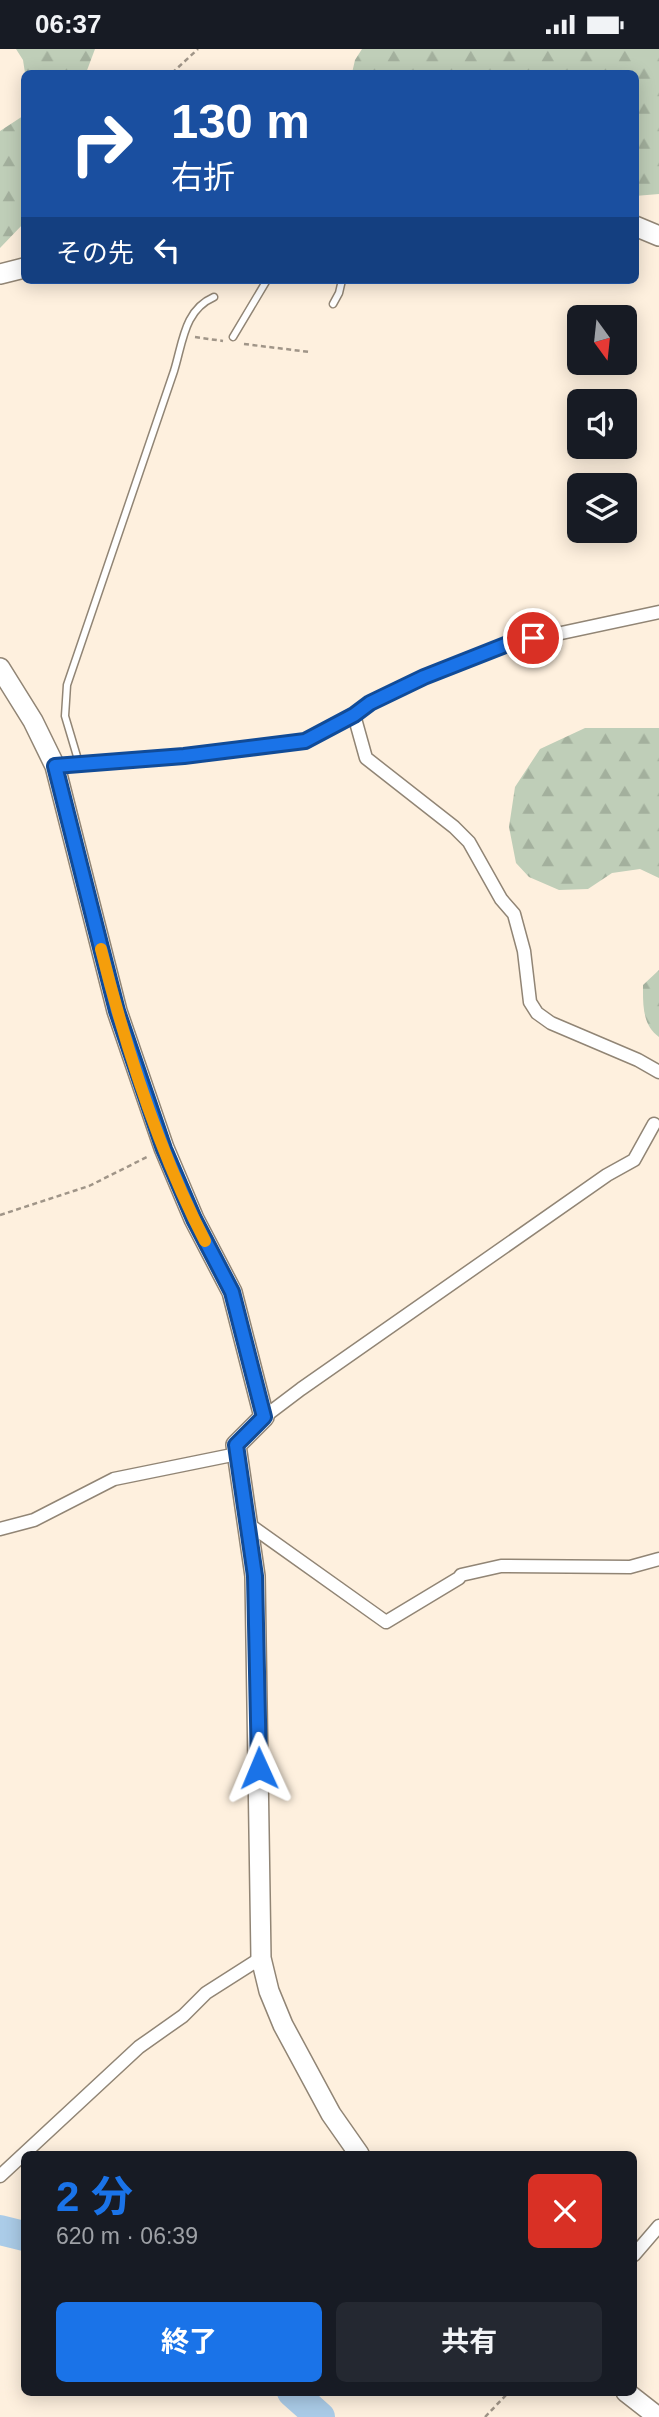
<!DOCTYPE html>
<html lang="ja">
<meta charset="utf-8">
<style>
:root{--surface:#171b24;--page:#242831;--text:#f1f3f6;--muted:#9ea1a6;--accent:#1a73e8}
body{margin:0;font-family:Arial,"Noto Sans JP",sans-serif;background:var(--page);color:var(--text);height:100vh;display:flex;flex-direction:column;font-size:26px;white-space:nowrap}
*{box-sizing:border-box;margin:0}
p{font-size:23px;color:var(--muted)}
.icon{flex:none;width:38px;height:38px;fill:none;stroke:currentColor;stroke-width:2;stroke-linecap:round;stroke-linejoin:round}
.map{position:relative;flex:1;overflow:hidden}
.side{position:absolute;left:21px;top:2102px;width:616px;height:245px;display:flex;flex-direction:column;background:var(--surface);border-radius:10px;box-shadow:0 4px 18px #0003}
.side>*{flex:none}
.top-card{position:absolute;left:21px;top:21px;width:618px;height:214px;border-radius:10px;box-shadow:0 4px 18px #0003;background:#1a4fa0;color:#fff;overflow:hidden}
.needle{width:46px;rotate:165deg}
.tools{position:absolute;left:567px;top:256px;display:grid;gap:14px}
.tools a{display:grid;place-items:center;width:70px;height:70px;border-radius:10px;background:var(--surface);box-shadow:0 4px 18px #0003;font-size:35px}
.pin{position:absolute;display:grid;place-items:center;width:60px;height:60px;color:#fff;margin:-30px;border:4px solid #fff;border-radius:50%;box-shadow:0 2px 7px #0007}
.me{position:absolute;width:77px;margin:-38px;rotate:359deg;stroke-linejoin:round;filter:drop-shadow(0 0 5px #0008)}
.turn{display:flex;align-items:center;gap:24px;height:147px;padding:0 35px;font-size:32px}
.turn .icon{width:91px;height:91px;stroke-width:2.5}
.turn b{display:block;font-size:49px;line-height:60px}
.then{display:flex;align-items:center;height:66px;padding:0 35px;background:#0003;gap:14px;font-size:26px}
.round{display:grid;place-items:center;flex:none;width:74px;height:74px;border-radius:10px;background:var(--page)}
.summary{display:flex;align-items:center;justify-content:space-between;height:119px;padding:0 35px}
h1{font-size:42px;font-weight:700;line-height:52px;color:var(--accent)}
.cta{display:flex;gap:14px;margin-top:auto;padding:14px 35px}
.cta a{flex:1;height:80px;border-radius:10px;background:var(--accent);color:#fff;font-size:28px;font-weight:700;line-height:80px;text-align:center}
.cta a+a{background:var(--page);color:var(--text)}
.status{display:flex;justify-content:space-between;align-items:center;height:49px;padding:0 35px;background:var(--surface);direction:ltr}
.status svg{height:19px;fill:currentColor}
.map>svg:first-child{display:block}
.forest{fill:url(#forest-firs)}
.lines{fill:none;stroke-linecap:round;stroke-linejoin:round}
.river{stroke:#abcce8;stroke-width:30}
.lane-casing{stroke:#918575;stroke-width:9}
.street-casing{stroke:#918575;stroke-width:15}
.secondary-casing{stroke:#918575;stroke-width:22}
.path{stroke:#a09588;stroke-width:2.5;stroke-dasharray:5 3.5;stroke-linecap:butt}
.lane{stroke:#fff;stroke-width:6}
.street{stroke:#fff;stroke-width:12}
.secondary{stroke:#fff;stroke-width:19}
.route-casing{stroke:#114b97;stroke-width:18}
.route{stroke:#1a73e8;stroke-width:12}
.slow{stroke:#f59e0b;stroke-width:12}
</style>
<div class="status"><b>06:37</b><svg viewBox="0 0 49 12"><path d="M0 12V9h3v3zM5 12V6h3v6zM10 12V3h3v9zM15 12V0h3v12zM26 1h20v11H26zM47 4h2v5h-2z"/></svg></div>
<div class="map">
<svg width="659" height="2368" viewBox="0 0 659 2368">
<defs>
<pattern id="forest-firs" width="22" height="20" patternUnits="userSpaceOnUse" patternTransform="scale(1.75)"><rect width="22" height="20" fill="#bfceb8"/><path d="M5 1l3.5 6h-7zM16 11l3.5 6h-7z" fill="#a3b09d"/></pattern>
</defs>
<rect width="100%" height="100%" fill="#fef0de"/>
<g class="forest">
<polygon points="16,0 95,0 86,24 25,24 23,11"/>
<polygon points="362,0 659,0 659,145 635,147 635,24 352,24 355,11"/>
<polygon points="24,48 24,174 0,199 0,82 23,67"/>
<polygon points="585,679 659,679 659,829 640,820 612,824 588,840 559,841 529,828 516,814 509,778 515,738 540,700"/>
<path d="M659,921V988C642,976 643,955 643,936Z"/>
</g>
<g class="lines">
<g class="river">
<polyline points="0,2181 24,2187"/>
<polyline points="292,2343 320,2368"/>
</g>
<defs>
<g id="lane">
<polyline points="333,255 339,244 342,231"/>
<polyline points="233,288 267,231"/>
<path d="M79,714L65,667L67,636L174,322C183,293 184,261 214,248"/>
</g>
<g id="street">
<polyline points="354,666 366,709 454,778 469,793 501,850 514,865 524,902 530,953 537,964 551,974 638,1011 659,1023"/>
<polyline points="55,717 185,707 305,692 354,666 370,654 424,628 510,595 659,563"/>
<polyline points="264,1368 301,1340 607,1126 634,1111 654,1075"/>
<polyline points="247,1474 386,1573 459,1529 461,1526 501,1517 630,1518 659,1510"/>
<polyline points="0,1480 34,1471 114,1430 237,1405"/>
<polyline points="0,2127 139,1998 183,1967 206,1944 261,1909"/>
<polyline points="634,2206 659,2177"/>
</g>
<g id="secondary">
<polyline points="635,177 659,187"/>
<polyline points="0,225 24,219"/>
<polyline points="0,619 33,672 55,717 117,962 164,1099 194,1170 232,1243 264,1368 236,1396 255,1527 261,1909 269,1942 283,1976 331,2065 359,2105"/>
<polyline points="626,2343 658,2368"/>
</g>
</defs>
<use href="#lane" class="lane-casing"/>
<use href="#street" class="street-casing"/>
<use href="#secondary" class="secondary-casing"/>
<g class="path">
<polyline points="172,24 198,0"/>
<polyline points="195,288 223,292"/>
<polyline points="244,295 310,303"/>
<polyline points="0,1166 89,1137 149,1107"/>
<polyline points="485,2368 509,2343"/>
</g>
<use href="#lane" class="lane"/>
<use href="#street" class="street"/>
<use href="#secondary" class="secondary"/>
</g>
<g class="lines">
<defs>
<polyline id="route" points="259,1719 255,1527 236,1396 264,1368 232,1243 194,1170 164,1100 117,962 55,717 184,707 305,692 354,666 370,654 424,628 510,594 533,589"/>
</defs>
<use href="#route" class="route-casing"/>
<use href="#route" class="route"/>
<path class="slow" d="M101,900C126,1000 158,1101 205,1192"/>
</g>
</svg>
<div class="tools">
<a><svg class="needle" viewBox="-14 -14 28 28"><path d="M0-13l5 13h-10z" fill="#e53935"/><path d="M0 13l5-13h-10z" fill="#9ea1a6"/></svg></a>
<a><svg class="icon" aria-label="sound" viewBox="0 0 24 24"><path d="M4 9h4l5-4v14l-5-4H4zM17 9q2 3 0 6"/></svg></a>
<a><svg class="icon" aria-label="layers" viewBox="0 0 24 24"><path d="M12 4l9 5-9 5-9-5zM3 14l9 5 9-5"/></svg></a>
</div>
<div class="pin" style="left:533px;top:589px;background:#d93025"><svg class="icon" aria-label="arrive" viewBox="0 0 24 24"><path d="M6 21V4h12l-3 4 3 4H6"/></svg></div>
<svg class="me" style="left:259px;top:1719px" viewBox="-20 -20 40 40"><path d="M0-17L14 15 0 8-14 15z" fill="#1a73e8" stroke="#fff" stroke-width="4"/></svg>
<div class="top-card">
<div class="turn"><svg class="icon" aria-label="right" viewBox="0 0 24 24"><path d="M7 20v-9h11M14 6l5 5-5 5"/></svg><div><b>130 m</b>右折</div></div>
<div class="then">その先<svg class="icon" aria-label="left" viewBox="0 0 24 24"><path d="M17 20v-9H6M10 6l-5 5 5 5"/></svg></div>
</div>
<section class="side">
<div class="summary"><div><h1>2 分</h1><p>620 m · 06:39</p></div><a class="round" style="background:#d93025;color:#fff"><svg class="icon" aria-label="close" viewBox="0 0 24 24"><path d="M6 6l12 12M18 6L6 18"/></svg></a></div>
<div class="cta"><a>終了</a><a>共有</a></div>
</section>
</div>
